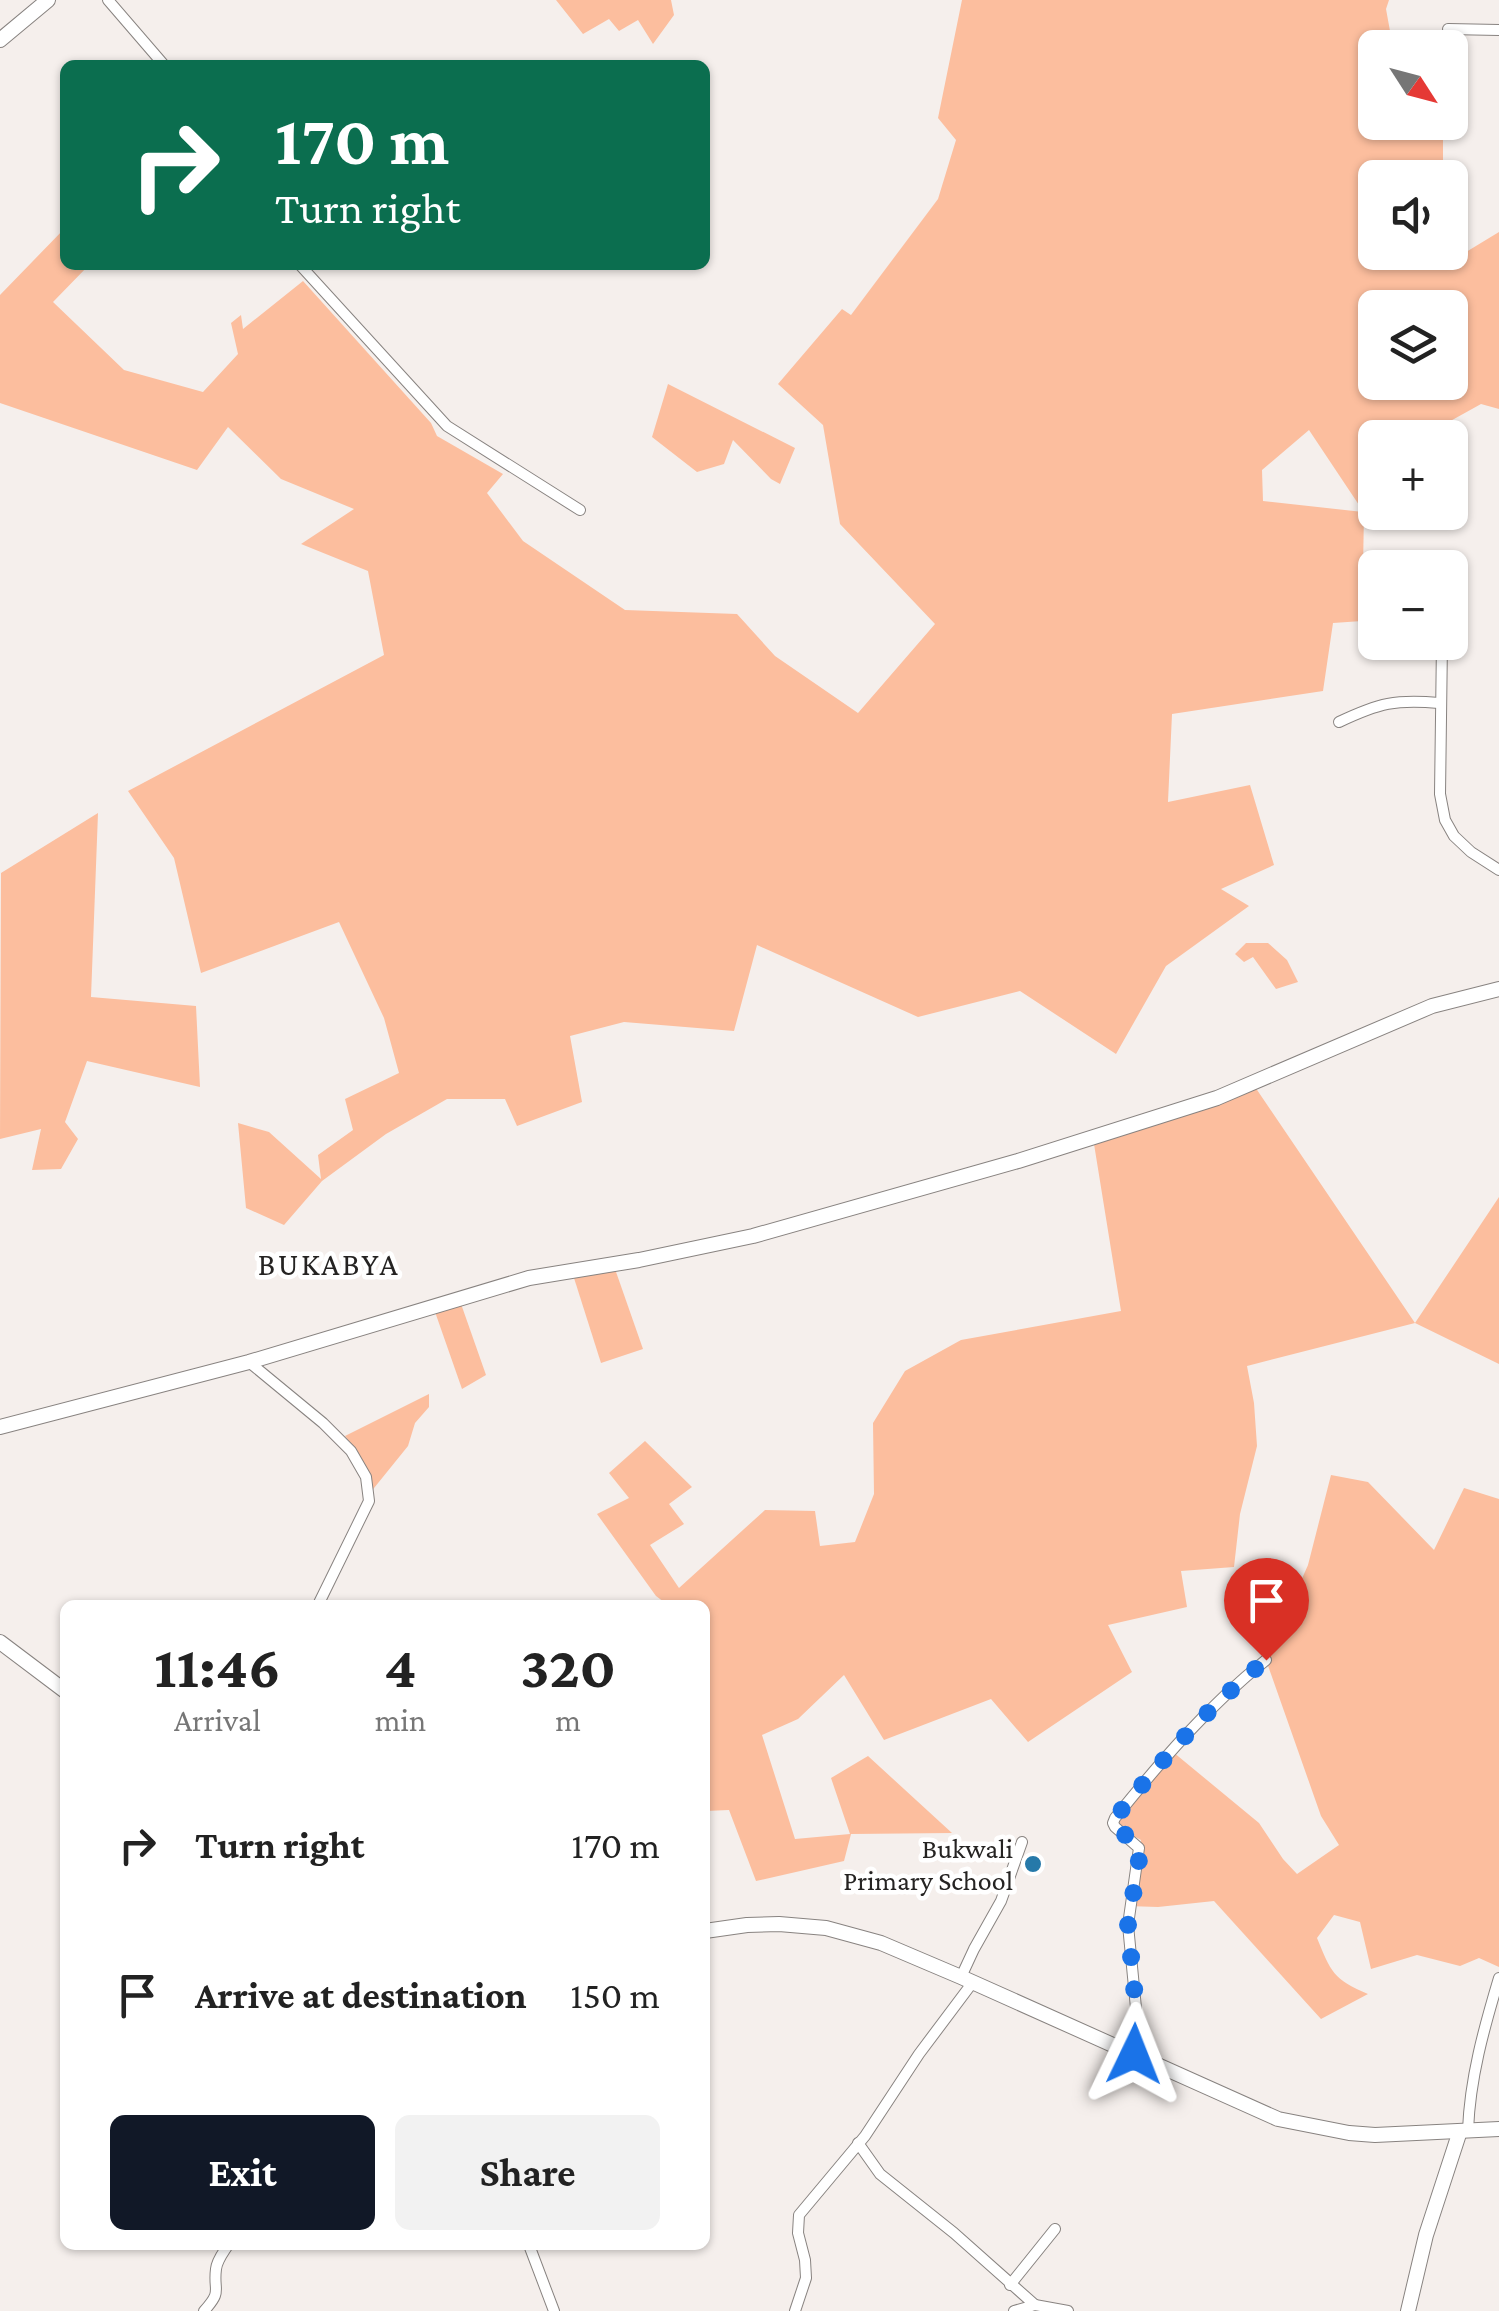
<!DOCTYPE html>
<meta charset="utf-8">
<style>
:root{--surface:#fff;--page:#f2f2f2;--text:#222;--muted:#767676;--accent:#111827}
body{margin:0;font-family:"Crimson Pro",serif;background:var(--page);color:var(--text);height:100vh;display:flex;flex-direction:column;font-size:38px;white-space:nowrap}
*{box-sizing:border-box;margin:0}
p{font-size:32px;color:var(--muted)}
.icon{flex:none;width:55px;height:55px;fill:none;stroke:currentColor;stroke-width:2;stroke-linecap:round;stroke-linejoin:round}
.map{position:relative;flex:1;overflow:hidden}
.panel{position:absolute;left:60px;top:1600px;width:650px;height:650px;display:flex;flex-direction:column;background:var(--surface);border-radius:15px;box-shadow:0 2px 8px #0004}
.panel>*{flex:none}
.guide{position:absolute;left:60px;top:60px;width:650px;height:210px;border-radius:15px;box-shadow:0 2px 8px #0004;background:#0b6e4f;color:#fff;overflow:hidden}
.needle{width:65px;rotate:126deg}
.tools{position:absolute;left:1358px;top:30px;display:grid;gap:20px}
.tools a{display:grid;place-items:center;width:110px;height:110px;border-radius:15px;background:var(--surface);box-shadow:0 2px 8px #0004;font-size:50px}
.pin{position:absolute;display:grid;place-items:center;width:85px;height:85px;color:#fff;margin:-102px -42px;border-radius:50% 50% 50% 0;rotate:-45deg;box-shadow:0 0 10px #0007}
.pin .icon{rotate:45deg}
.me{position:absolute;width:110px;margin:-55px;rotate:2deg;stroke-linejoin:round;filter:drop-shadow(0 0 8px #0008)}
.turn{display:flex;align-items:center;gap:35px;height:210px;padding:0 50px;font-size:45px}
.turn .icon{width:130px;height:130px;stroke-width:2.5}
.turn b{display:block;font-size:70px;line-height:85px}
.eta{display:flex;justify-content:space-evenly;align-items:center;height:170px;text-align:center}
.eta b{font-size:60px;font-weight:700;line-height:70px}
.cta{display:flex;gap:20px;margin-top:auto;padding:20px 50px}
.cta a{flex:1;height:115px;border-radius:15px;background:var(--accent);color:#fff;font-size:40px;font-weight:700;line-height:115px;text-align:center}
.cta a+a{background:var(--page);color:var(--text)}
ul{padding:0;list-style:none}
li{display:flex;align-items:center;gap:30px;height:150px;padding:0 50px}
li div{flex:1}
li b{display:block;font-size:38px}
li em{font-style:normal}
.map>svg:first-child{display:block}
.green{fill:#fcbe9e;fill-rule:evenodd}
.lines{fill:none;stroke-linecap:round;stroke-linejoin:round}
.street-casing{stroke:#888380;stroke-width:12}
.secondary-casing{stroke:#888380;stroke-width:16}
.street{stroke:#fff;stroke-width:10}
.secondary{stroke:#fff;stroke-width:14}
.route{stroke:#1a73e8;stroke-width:18;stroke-dasharray:0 32.4}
.poi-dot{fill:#2679a9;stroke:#fff;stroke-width:4}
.labels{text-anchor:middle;stroke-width:9;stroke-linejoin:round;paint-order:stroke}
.poi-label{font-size:28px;fill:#252322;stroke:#fff;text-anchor:end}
.quarter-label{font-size:32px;letter-spacing:2.5px;fill:#252322;stroke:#fff}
</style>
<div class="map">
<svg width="1499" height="2311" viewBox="0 0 1499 2311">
<rect width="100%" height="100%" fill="#f5efec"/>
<g class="green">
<polygon points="556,0 671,0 674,15 653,44 638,20 619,31 609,19 583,34"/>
<path d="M962,0H1389L1386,9L1392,42L1442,33V47L1375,48V122L1443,123V177L1375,178V252L1443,253V266L1499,232V409L1481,404L1445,424V437L1375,438V508L1364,513L1362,621L1333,623L1323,691L1172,714L1168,802L1250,785L1274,865L1221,889L1249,906L1166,966L1116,1054L1020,991L918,1017L757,945L734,1031L624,1022L570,1036L582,1102L517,1126L505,1099H447L386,1134L322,1181L284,1225L246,1208L238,1123L269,1132L321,1179L318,1155L353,1130L345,1099L399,1073L384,1018L339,922L201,973L174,858L128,791L384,655L368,571L301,544L354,509L281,479L228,427L197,470L0,403V295L65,228V265H89L53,302L124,370L203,392L238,354L231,323L241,315L243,329L303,281L431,423L437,436L503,474L487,493L523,541L625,610L737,614L775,656L858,713L935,624L840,524L823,425L778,384L842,309L851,315L938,199L956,140L938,118ZM1407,307L1450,308V382H1375V308ZM1309,430L1363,511V512L1263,501L1262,470Z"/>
<polygon points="668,384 795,448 780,484 771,479 733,440 724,464 697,472 652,437"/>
<polygon points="98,813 91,997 196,1006 200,1087 87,1061 65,1122 78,1139 61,1169 32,1170 41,1129 0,1139 1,873"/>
<polygon points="1246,943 1268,943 1287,960 1298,982 1276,989 1253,957 1244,962 1235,954"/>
<polygon points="1251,1081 1415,1323 1499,1197 1499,1364 1415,1323 1247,1366 1254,1403 1257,1446 1240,1514 1234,1567 1181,1571 1187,1607 1108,1625 1132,1672 1028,1742 991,1699 884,1740 844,1675 798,1719 762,1735 795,1839 850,1834 831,1778 868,1756 952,1833 851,1834 844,1861 756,1881 729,1810 705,1811 705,1605 668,1605 656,1596 597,1514 629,1498 609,1473 645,1441 692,1487 669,1504 684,1524 650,1545 679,1588 765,1510 815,1511 820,1546 855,1542 874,1494 873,1423 905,1371 961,1340 1121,1311 1094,1144 1142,1129"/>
<polygon points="615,1269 643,1349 601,1363 574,1278"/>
<polygon points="460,1301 486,1375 462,1389 434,1309"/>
<path d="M429,1394V1407L415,1423L408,1446L370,1493C369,1470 360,1453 345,1436Z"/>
<path d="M1331,1475L1368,1482L1434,1550L1464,1488L1499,1499V1967L1479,1958L1460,1966L1417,1955L1371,1969L1360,1922L1334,1915L1317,1938C1331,1972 1333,1979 1368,1994L1321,2019L1214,1901L1158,1907L1127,1906L1141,1840L1123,1830L1117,1823L1173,1752L1259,1823L1283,1859L1297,1874L1339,1845L1321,1816L1266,1660L1308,1565Z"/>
</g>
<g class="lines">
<defs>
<g id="street">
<polyline points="108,0 164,65"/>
<polyline points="1448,29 1499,30"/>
<polyline points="300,265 447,426 580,510"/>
<polyline points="1442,642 1440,794 1445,820 1454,836 1471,852 1499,870"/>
<path d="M1339,722C1379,703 1396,699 1439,703"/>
<polyline points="249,1362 323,1423 351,1451 366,1477 369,1501 318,1605"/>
<polyline points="961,1977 974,1949 1001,1901 1022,1842"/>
<path d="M1134,2054L1136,2008L1128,1925L1139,1848L1115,1827L1113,1823L1115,1818C1161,1761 1208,1706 1266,1660"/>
<path d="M1468,2130C1470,2078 1484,2028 1499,1978"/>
<polyline points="858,2143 880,2174 954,2233 1035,2305"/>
<polyline points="529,2245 554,2311"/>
<polyline points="1010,2285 1055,2229"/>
<path d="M204,2311C223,2290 213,2292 216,2269C217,2260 223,2253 228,2245"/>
<polyline points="795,2311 806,2278 805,2260 798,2233 799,2215 865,2136 919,2054 973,1982"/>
<polyline points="1014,2311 1035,2305 1068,2311"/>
</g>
<g id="secondary">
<polyline points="0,40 48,0"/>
<polyline points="0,1427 249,1362 529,1278 639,1260 753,1236 1018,1161 1217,1098 1432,1006 1499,989"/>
<polyline points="0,1642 65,1691"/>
<polyline points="705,1931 747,1925 779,1924 826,1928 881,1943 961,1977 1278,2119 1349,2133 1375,2135 1499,2129"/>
<polyline points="1408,2311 1426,2235 1460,2131"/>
</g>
</defs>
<use href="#street" class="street-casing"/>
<use href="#secondary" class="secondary-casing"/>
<use href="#street" class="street"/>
<use href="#secondary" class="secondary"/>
</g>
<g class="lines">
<path class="route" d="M1134,2054L1136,2008L1128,1925L1140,1854L1137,1844L1115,1827V1818C1161,1761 1209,1706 1266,1660"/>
</g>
<circle class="poi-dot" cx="1033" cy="1864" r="10"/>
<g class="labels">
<g class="poi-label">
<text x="1013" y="1858">Bukwali<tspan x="1013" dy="32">Primary School</tspan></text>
</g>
<g class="quarter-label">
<text x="329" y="1275">BUKABYA</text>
</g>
</g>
</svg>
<div class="tools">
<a><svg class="needle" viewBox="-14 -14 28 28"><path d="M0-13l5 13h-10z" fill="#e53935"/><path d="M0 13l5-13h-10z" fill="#767676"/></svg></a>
<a><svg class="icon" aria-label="sound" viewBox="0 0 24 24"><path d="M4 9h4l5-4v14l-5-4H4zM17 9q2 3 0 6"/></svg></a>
<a><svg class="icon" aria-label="layers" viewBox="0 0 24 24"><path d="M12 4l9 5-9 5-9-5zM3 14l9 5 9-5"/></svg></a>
<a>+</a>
<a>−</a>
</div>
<div class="pin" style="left:1266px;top:1660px;background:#d93025"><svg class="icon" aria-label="arrive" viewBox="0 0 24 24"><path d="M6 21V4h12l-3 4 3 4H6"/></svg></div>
<svg class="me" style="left:1134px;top:2054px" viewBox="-20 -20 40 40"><path d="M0-17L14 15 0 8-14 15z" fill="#1a73e8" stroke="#fff" stroke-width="4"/></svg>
<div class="guide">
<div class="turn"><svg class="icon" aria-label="right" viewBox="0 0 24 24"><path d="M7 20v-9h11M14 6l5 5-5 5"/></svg><div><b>170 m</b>Turn right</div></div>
</div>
<section class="panel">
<div class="eta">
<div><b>11:46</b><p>Arrival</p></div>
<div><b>4</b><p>min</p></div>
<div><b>320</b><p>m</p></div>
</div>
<ul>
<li><svg class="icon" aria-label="right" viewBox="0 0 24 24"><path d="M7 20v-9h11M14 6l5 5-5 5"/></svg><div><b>Turn right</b></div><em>170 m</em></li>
<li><svg class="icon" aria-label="arrive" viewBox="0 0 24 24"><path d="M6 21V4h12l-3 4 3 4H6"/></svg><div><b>Arrive at destination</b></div><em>150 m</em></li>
</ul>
<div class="cta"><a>Exit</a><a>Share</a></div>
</section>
</div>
